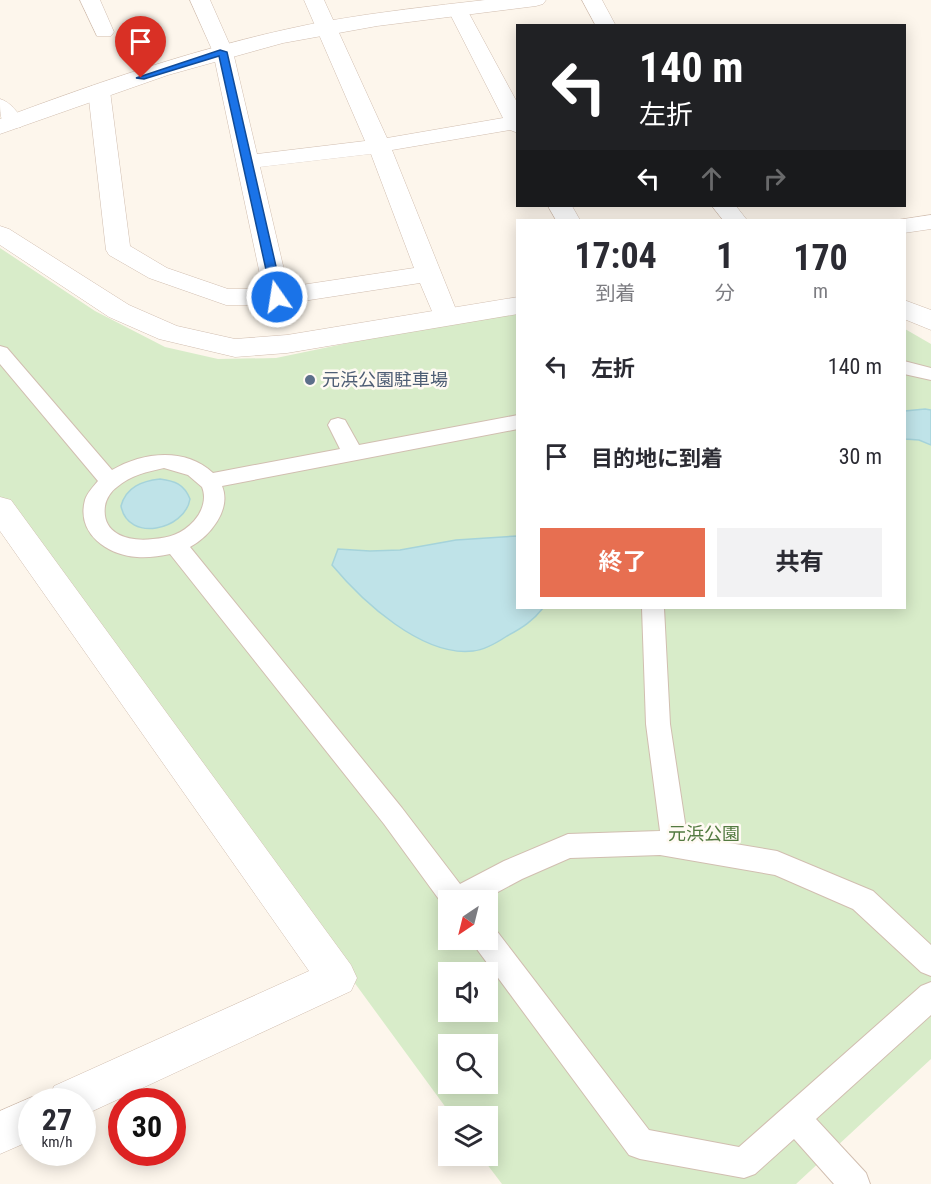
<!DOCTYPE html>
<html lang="ja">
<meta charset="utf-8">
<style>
:root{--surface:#fff;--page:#f2f2f3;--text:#2b2b33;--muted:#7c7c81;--accent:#e76f51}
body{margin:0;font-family:"Roboto Condensed","Noto Sans JP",sans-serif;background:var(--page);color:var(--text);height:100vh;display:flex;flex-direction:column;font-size:22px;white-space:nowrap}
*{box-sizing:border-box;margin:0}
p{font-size:20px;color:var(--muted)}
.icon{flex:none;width:33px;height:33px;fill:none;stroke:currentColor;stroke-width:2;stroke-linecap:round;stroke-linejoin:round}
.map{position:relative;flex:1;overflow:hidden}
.details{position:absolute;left:516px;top:219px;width:390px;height:390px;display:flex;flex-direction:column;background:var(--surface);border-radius:0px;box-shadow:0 3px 15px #0003}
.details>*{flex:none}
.top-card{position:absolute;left:516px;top:24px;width:390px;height:183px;border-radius:0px;box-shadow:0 3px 15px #0003;background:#202124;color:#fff;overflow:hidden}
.needle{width:39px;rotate:215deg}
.buttons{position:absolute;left:438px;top:890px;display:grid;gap:12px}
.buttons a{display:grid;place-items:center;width:60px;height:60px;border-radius:0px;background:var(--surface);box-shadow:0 3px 15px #0003;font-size:30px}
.speed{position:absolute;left:18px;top:1088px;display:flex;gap:12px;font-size:30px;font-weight:700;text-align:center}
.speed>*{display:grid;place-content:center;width:78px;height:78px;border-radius:50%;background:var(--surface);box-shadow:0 3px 15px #0003;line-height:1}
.speed small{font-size:15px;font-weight:400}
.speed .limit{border:9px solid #d22;background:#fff;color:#111}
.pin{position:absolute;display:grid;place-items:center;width:51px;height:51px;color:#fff;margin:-62px -26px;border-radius:50% 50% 50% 0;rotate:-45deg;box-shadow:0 0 6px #0007}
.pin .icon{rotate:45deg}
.me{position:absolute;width:66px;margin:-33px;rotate:347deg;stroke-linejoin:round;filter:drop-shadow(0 0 4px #0008)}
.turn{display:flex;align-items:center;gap:21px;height:126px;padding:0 24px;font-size:27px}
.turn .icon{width:78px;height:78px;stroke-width:2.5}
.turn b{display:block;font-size:42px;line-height:51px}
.lanes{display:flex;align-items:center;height:57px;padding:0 24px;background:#0003;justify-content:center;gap:30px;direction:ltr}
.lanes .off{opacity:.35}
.eta{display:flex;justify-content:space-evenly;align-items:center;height:102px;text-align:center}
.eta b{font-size:36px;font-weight:700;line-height:42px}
.action{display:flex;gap:12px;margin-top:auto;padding:12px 24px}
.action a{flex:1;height:69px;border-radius:0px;background:var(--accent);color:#fff;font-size:24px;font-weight:700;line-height:69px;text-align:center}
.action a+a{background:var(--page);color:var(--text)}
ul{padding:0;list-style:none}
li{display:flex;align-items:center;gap:18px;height:90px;padding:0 24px}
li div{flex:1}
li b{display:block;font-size:22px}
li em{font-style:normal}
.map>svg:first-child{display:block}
.green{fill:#d8ecc9;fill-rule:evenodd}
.water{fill:#bfe3e8;stroke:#a5d3da;stroke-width:1.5}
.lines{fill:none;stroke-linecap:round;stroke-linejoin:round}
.pedestrian-casing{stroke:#d1beb0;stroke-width:2}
.minor-casing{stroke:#d1beb0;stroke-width:1}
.tertiary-casing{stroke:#d1beb0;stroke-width:1}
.pedestrian{fill:#fff;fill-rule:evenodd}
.minor{fill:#fff;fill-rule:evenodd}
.tertiary{fill:#fff;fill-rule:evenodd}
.route{fill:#1a73e8;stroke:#114b97;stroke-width:1.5}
.service-dot{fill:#5c6f8a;stroke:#fffaf3;stroke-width:2}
.labels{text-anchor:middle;stroke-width:5;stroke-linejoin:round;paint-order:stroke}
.service-label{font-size:18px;fill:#4e5e75;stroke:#fffaf3;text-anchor:start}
.park-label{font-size:18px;fill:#537a41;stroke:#fffaf3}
</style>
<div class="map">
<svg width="931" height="1184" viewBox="0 0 931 1184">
<rect width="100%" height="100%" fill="#fdf6ec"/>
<path class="green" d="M0,248L95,311L165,347L218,359L276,358L517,308L518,608H904L905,329L931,344V1059L796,1184H502L480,1155H488V1116H452L0,498ZM448,900H488V939H448ZM448,972H488V1011H448ZM448,1044H488V1083H448Z"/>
<g class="water">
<polygon points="925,409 931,410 931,445 919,440 905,439 905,411"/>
<path d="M160,479C175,481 184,484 190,499C185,530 128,543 121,506C126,487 142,481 160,479Z"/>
<path d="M517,536L518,608H543C533,621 522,628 507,636C498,642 484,650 473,651C422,657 362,601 332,565L338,549L370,551L400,550L456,540Z"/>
</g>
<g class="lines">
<defs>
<g id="pedestrian">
<path d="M0,346L7,348L112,470C143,452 185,447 213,473L340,449L328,425L331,420L338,418L345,420L359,445L518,415V429L222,486C232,510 209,537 190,547L402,808L460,884L504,861L568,834L660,831L646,724L642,608H664L670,724L687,836L777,851L873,891L931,945V976L921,972L853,909L775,875L660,855L570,858L522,879L483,900H448V910L446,909L384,824L170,554C160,556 148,558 137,557C108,555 76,534 85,500C87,493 93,487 98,481L0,364ZM164,468L188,475L202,487C207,499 202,512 194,521C182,534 169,538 153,539C130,542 101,535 105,506C106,499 111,491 117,487C131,475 147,472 164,468Z"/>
<polygon points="904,361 931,368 931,380 904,374"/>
<polygon points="488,927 496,930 649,1130 739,1147 921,986 931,982 931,1015 816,1119 866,1173 870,1184 834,1184 794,1139 755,1174 744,1178 640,1159 629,1155 476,948 472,939 488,939"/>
</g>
<g id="minor">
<polygon points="80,0 100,0 114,32 111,36 97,36"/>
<path d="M190,0H210L233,52L257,154L365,141L304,0H324L387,138L503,118L448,10L451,6H465L518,104V133L510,130L392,150L459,317L455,323L446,325L437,323L420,283L277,305H226L149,278L109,255L106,250L88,91L91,86L99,85L107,86L110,91L130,246L167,268L228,289H263L213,52ZM371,154L414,268L288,287L260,167Z"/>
<polygon points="582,0 602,0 616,26 596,26"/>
<path d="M0,99C11,102 18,113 24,122L21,127C0,132 0,116 0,99Z"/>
<polygon points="548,206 572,206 580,220 556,220"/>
<polygon points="712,206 736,206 747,220 723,220"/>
<polygon points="931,215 931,229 904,233 904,220 897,220"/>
<polygon points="0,497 11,500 351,965 357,978 351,991 82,1116 82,1101 48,1101 54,1086 309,971 0,531"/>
<polygon points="32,1097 42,1101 32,1101 32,1140 0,1154 0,1111"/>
</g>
<g id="tertiary">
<path d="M485,0H546L543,4L536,6L377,26L283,43L168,75L0,134V119C106,79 215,42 327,21C379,12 432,6 485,0Z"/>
<polygon points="0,226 9,229 129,305 177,326 235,339 287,335 518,297 518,314 287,353 235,357 159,339 109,317 0,245"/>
<polygon points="904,300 931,310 931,330 904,319"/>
</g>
</defs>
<use href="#pedestrian" class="pedestrian-casing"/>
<use href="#minor" class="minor-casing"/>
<use href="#tertiary" class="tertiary-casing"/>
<use href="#pedestrian" class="pedestrian"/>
<use href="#minor" class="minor"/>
<use href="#tertiary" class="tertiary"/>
</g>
<polygon class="route" points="220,50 227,52 283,297 277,300 272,297 219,56 144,79 136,78"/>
<circle class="service-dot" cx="310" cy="380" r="6"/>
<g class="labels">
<g class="service-label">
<text x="322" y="386">元浜公園駐車場</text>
</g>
<g class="park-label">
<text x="704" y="840">元浜公園</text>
</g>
</g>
</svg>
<div class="buttons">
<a><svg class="needle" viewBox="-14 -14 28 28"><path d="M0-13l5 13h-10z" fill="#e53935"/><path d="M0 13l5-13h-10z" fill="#7c7c81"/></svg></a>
<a><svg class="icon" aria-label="sound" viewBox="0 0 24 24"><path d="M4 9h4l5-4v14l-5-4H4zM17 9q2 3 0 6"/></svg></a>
<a><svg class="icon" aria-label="search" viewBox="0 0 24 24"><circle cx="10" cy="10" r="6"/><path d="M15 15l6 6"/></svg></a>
<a><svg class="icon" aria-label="layers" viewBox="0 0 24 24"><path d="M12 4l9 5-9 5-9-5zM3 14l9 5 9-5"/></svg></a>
</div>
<div class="speed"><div>27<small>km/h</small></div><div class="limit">30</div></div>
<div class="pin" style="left:141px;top:78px;background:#d93025"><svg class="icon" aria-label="arrive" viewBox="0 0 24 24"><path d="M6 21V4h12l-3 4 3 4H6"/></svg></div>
<svg class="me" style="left:277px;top:297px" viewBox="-20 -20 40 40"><circle r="17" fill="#1a73e8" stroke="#fff" stroke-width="3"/><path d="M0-11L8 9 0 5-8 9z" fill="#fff"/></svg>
<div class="top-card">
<div class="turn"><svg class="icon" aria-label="left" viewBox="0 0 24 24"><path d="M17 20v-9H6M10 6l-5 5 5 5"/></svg><div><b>140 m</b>左折</div></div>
<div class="lanes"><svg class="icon" aria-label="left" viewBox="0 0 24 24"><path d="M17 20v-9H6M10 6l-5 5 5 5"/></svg><svg class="icon off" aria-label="ahead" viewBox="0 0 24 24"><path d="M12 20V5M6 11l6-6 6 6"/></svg><svg class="icon off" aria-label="right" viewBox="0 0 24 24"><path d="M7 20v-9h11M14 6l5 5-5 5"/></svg></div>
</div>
<section class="details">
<div class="eta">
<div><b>17:04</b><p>到着</p></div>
<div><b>1</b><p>分</p></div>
<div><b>170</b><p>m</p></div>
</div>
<ul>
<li><svg class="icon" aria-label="left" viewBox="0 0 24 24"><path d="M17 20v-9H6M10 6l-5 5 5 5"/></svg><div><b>左折</b></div><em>140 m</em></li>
<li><svg class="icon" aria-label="arrive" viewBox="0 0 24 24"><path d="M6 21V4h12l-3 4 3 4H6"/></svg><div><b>目的地に到着</b></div><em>30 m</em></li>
</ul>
<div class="action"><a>終了</a><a>共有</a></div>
</section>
</div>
